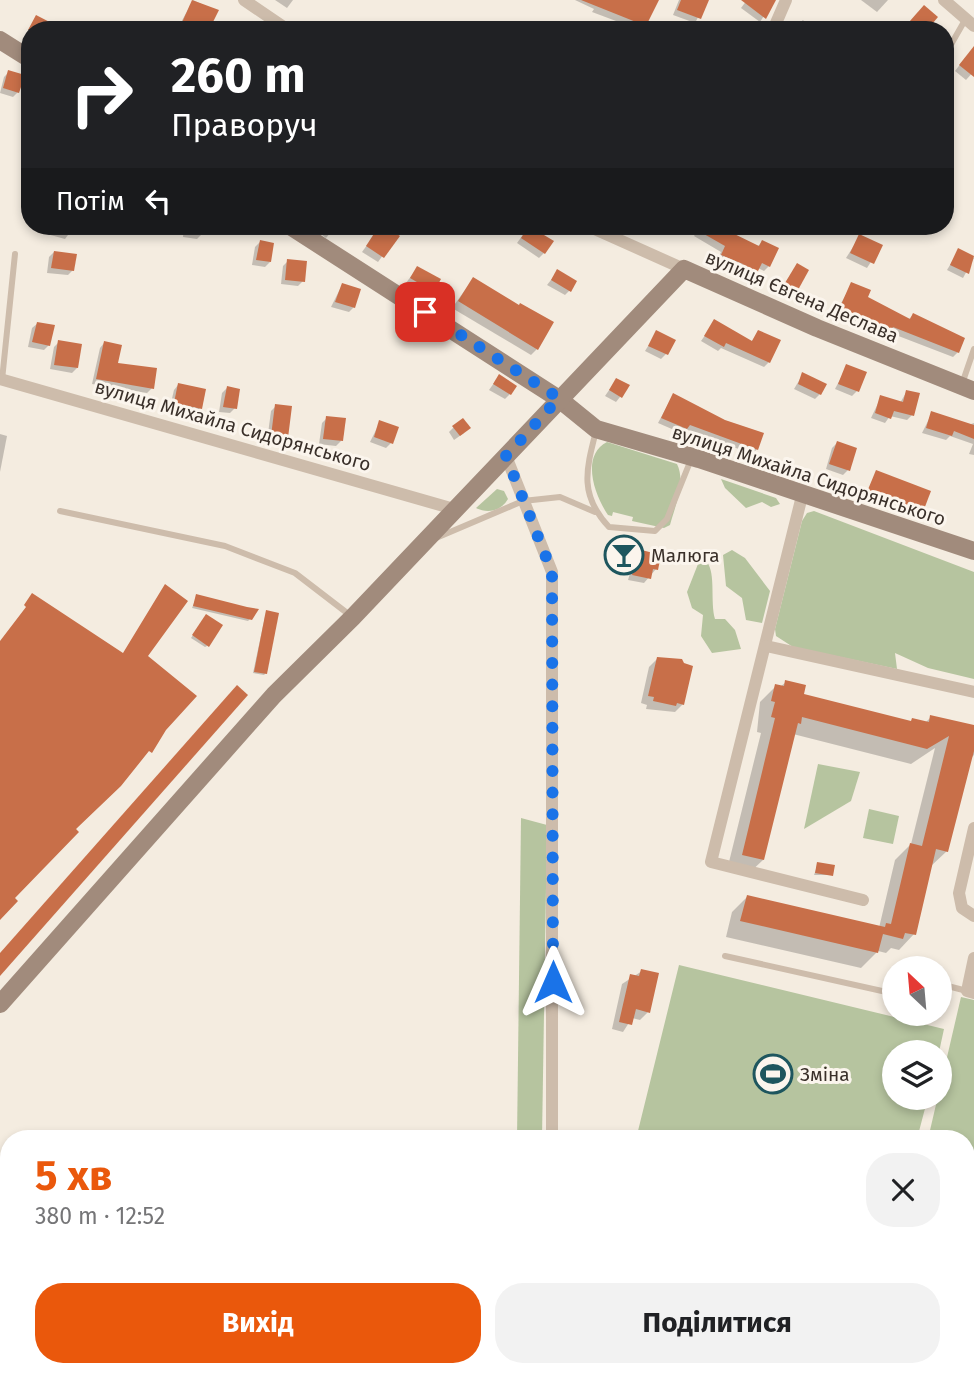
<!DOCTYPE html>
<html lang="uk">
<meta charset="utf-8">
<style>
:root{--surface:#fff;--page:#f2f2f2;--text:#202124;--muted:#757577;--accent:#ea580c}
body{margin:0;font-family:"Fira Sans",sans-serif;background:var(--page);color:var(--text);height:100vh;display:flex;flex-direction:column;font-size:26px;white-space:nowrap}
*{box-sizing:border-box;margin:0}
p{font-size:23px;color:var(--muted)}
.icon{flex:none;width:38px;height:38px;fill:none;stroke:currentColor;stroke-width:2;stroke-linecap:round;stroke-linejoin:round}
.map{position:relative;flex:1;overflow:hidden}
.drawer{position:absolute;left:0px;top:1130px;width:975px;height:247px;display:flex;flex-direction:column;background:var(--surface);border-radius:28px 28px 0 0;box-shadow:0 4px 10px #0003}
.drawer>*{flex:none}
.hud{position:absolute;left:21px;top:21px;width:933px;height:214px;border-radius:28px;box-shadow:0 4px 10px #0003;background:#202124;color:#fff;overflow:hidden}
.needle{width:46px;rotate:334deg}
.tools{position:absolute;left:882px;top:956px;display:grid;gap:14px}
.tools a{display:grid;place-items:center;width:70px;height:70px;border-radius:50%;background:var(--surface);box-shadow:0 4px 10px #0003;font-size:35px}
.pin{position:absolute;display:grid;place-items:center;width:60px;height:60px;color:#fff;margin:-30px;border-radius:14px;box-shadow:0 4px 10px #0006}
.me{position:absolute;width:77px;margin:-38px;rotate:0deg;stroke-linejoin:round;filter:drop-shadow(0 0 5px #0008)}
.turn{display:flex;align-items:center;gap:24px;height:147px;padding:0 35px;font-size:32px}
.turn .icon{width:91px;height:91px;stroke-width:2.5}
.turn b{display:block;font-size:49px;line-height:60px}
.then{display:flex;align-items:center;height:66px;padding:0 35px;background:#0003;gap:14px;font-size:26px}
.round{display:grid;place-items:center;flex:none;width:74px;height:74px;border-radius:28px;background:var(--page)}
.summary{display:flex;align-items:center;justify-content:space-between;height:119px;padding:0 35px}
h1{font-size:42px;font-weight:700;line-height:52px;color:var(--accent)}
.cta{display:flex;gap:14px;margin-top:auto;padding:14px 35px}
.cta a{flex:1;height:80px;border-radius:28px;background:var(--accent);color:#fff;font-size:28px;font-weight:700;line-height:80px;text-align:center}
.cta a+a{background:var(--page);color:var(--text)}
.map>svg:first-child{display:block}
.green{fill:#b6c49f}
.shadow{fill:#0003}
.building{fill:#c86f49}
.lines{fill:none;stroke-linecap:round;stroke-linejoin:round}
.lane{stroke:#cdbcab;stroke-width:6}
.street{stroke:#cdbcab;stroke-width:12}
.secondary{stroke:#a18b7c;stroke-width:18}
.route{stroke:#1a73e8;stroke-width:12;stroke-dasharray:0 21.6}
.labels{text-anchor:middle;stroke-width:6;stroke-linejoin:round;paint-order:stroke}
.street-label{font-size:19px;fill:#3a302a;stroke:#fbf5ed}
.poi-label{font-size:19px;fill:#3a302a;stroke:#fbf5ed;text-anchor:start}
</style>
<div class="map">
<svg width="974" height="1377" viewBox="0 0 974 1377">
<rect width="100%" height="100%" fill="#f4ece0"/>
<g class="green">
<path d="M607,442L677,464C686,482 675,506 670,525L664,528L632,521L633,517L613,512L612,516L608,515C595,496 580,456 607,442Z"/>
<polygon points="721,479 776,498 780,504 771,507 762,502 746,508 725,488"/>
<path d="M497,489L504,491L508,499C501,511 488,514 476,508Z"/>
<polygon points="814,511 974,572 974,679 928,668 895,653 897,669 793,647 776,636 775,629 802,521 807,513"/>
<polygon points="732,550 745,558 770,591 762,623 746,620 742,598 726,586 723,555"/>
<path d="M707,562C716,574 710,602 715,619H725L735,630L741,649L712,653L701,636L703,615L692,608L687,592L698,564Z"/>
<polygon points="818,764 860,772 851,801 804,829"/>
<polygon points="869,809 899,816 893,844 863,838"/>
<polygon points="521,818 547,825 542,1139 517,1139"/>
<polygon points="679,965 944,1029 939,1052 894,1052 894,1097 928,1097 917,1139 636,1139"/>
<polygon points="961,997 974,1000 974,1247 966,1245 966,1139 928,1139"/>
<polygon points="515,1368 543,1369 545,1377 515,1377"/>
<polygon points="852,1369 852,1368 880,1369 878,1377 850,1377"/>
</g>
<g class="shadow">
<polygon points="193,0 216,11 207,30 177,30"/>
<polygon points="275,0 293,0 287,8"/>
<polygon points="575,0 657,0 640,30 592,12 594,9"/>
<polygon points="679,0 707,0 695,23 673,15"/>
<polygon points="747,0 774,0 760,22 741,8"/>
<polygon points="861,0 888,0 877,12"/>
<polygon points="36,17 30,30 30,44 22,40"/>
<polygon points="803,20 812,30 792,30"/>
<polygon points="363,24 373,30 358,30"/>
<polygon points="974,56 974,71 966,80 955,71 965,58"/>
<polygon points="9,72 18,92 13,97 0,93 4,77"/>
<polygon points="30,90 30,115 23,114 25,95"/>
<polygon points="46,226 72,226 70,234"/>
<polygon points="184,226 203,226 202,234 197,239 183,237"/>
<polygon points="311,226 336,226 326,238"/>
<polygon points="381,226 397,236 378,262 362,252"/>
<polygon points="700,226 722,226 720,229 757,247 762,242 769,266 764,271 758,268 750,279 737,273 739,270 717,260 721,252 694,236"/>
<polygon points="37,227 68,235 65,239 36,231"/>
<polygon points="525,232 544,253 539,258 517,243"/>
<polygon points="860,236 881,246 867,268 846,258"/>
<polygon points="260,242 270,262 265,267 252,265 255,247"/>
<polygon points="959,250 974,258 963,278 947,270"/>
<polygon points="54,252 73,270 68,275 47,273 49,257"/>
<polygon points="288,261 303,281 298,286 281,284 283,266"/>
<polygon points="797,265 807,270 791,294 781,289"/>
<polygon points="417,268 432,291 427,295 406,283"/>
<polygon points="558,271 570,290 565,295 547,285"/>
<polygon points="473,279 537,349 531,355 452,308"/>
<polygon points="852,284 866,298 908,320 913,315 958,352 953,357 888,332 883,337 836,312"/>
<polygon points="342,285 354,307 349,312 331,307"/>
<polygon points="715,321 751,342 759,332 769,362 764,367 721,348 718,351 701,341"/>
<polygon points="38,323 49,345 44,350 28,347 32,328"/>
<polygon points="657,332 666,354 661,359 645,351"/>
<polygon points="59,342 77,368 72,373 50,369 54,347"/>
<polygon points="104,343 116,365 152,388 147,393 92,384 100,348"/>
<polygon points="847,366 857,391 852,396 835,389"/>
<polygon points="803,374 820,394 815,399 794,389"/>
<polygon points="499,376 510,394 505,399 489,390"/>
<polygon points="616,380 620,397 616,402 605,396"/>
<polygon points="178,385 200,408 195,413 170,407 174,390"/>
<polygon points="227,388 235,408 230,413 219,412 222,393"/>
<polygon points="907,391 912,415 907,420 890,416 885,423 871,418 881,397 900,403"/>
<polygon points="673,395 757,449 752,454 685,429 681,433 658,423"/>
<polygon points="276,406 286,437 281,442 267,441 271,411"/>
<polygon points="932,413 968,425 974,423 974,455 969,454 973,444 950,436 946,440 922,433"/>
<polygon points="327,418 341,441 336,446 319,444 322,423"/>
<polygon points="380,422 391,443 386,448 370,442"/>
<polygon points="454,427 464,433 454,440 449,432"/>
<polygon points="0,434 7,436 0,472"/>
<polygon points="837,443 848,470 843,475 826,469 832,448"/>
<polygon points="877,472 922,511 917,516 864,497"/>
<polygon points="630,549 656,569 644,583 628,580 631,570 622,566"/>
<polygon points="197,596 250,619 248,621 192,608"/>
<polygon points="266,612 266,673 264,675 253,673"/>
<polygon points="205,618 207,646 205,647 191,638"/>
<polygon points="657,659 683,704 675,712 646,709 647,705 641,703 649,667"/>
<polygon points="786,682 802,696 910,722 925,723 931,717 974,727 974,755 968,761 947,851 931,866 914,934 899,950 891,948 886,953 878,951 861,968 726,937 732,912 747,897 879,928 895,860 911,844 935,748 911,764 793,734 763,860 747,875 727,870 761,733 757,732 760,702 776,686 780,687"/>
<polygon points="818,864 831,875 814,875"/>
<polygon points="642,971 648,1012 640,1020 632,1018 623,1032 612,1029 622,984"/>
<polygon points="966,1280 970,1281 968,1289 974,1291 966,1315"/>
<polygon points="604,1368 644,1368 639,1377 602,1377"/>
<polygon points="772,1368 806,1368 819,1374 819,1377 770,1377"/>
<polygon points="915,1368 951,1368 949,1377 913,1377"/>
</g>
<g class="building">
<polygon points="192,0 219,10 209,30 180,27"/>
<polygon points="581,0 659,0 646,26"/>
<polygon points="681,0 709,0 701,19 677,10"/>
<polygon points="741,0 776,0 766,19"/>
<polygon points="924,5 938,17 927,30 902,30"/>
<polygon points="36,15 65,30 28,30"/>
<polygon points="974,46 974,77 959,65"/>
<polygon points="8,70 25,75 19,93 3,88"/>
<polygon points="379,226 385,226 400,236 384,258 366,246"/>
<polygon points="529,226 554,241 545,254 521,238"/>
<polygon points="690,226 718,226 759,246 762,240 779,248 770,267 762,263 756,275 741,268 743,264 721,255 725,246"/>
<polygon points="859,234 883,245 874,264 850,253"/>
<polygon points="260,240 274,243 271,262 256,260"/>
<polygon points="958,248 974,256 969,274 950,265"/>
<polygon points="54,251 77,254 74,271 51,268"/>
<polygon points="287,259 307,261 305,282 285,280"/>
<polygon points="797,263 809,270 798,290 785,283"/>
<polygon points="417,266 441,279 434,292 410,278"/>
<polygon points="557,269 577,281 571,292 551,280"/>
<polygon points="473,277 519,305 520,303 554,322 538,350 458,301"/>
<polygon points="851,282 871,290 868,297 910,319 913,313 965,338 959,353 893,327 889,333 840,307"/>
<polygon points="342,283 361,289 355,308 335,302"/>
<polygon points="714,319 752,341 758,330 781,340 770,363 726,343 724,347 704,336"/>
<polygon points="37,322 55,325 50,346 32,342"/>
<polygon points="656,330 676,340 668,355 648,346"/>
<polygon points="58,340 82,344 78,368 54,365"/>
<polygon points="104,341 122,345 118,363 157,368 154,389 96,379"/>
<polygon points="846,364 867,372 859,392 838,384"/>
<polygon points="802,372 827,384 821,395 798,384"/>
<polygon points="499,374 517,386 511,395 493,384"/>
<polygon points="616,378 630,385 622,398 609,390"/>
<polygon points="178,383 206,389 202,409 174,403"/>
<polygon points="227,386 240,389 237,409 223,407"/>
<polygon points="906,390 920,393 914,416 894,411 891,419 875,413 880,395 903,402"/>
<polygon points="673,393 725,420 764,433 758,450 690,425 687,429 661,418"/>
<polygon points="275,404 292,406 288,438 271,436"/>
<polygon points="931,411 974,425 974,439 954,431 952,436 926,428"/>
<polygon points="326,416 346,418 343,441 323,439"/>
<polygon points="463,418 471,428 460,436 452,426"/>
<polygon points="379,420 399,427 393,444 374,437"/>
<polygon points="837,441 857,448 850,471 829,464"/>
<polygon points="876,470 931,491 923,512 867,492"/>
<polygon points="630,547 661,555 658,570 653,569 651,579 632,575 635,565 626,561"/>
<polygon points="165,584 188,601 148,656 197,696 166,730 152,753 149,751 121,786 76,829 79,832 15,898 18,901 0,920 0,641 26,607 24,605 32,593 123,653"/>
<polygon points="196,594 247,607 259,609 252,620 193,606"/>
<polygon points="266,610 279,613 267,674 254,672"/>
<polygon points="206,614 223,625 209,647 192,635"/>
<polygon points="657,657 682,659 684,663 693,666 684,705 677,703 676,706 653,701 654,697 648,696"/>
<polygon points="785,680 806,685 804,694 911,721 912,718 929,722 930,715 974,725 974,751 948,852 936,849 916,935 905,933 903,939 883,934 878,953 740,921 747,895 885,927 886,923 891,924 910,843 922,846 949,736 927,749 802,717 801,724 798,723 764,860 742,855 775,718 771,717 775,702 771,701 775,684 784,686"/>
<polygon points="237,685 248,695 0,976 0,953"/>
<polygon points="817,862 835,865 833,876 815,873"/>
<polygon points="641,969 659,973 650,1013 636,1009 632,1025 619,1022 630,974 639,976"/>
</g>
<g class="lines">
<g class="lane">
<polyline points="945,55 965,20"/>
<polyline points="2,380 15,254"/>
<polyline points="962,384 974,349"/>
<path d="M596,431C586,470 579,495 609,527L655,531L667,519L692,457"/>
<polyline points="60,511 225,546 295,573 351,616"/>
<polyline points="436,538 523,501 560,497 595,512"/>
<polyline points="725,956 891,993 894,990"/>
<polyline points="940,984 967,991"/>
<polyline points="606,1139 607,1136"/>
<polyline points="590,1377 591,1368"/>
<polyline points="750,1377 752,1368"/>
</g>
<g class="street">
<polyline points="244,0 288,30"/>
<polyline points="944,0 974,26"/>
<polyline points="773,30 786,0"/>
<polyline points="588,226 684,269"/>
<polyline points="0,379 454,509"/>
<polyline points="506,456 552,572 552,1139"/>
<polyline points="802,496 711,862 863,900"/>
<polyline points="766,646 974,692"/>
<polyline points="974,828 959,893 962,908 974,916"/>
<polyline points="974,958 967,991 974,993"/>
<polyline points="966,1253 974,1255"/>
<polyline points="843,1377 845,1368"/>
<polyline points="885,1377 887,1368"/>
</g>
<g class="secondary">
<polyline points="0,40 30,59"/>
<polyline points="290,226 559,399 596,429 699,459 974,551"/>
<polyline points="0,1004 274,695 353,617 684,269 817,328 974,391"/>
</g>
</g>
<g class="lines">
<polyline class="route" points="425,312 559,398 506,456 552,572 553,982"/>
</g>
<defs>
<symbol id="bar-ring" viewBox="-11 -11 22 22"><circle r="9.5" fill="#fbf5ed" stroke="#1e565e" stroke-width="1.5"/><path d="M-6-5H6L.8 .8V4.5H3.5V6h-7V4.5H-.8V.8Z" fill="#1e565e"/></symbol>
<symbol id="stadium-ring" viewBox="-11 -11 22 22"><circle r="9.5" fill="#fbf5ed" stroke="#1e565e" stroke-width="1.5"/><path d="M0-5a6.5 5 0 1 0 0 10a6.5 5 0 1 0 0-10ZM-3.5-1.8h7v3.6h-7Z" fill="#1e565e"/></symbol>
</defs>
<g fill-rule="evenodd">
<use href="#bar-ring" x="602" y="533" width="44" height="44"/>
<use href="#stadium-ring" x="751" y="1052" width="44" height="44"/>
</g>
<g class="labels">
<g class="street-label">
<text transform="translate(802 296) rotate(23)" y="7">вулиця Євгена Деслава</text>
<text transform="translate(233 425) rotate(16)" y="7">вулиця Михайла Сидорянського</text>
<text transform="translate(809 475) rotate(18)" y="7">вулиця Михайла Сидорянського</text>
</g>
<g class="poi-label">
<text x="651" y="562">Малюга</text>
<text x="800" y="1081">Зміна</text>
</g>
</g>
</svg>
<div class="tools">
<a><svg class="needle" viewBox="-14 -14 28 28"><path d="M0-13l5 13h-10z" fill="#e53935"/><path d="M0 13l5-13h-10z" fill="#757577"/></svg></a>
<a><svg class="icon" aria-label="layers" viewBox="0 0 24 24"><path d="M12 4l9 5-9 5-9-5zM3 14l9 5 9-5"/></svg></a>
</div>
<div class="pin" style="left:425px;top:312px;background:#d93025"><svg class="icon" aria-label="arrive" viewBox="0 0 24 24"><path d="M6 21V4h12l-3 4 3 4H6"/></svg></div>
<svg class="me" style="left:553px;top:982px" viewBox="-20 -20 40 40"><path d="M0-17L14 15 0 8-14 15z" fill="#1a73e8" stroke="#fff" stroke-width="4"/></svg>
<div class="hud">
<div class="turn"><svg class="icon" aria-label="right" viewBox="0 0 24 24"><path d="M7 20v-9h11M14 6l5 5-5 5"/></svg><div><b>260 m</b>Праворуч</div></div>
<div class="then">Потім<svg class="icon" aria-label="left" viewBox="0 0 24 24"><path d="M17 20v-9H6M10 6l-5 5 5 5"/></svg></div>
</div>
<section class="drawer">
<div class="summary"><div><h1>5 хв</h1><p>380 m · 12:52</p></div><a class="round"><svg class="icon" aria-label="close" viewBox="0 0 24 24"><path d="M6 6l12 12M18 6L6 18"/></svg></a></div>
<div class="cta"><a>Вихід</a><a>Поділитися</a></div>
</section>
</div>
